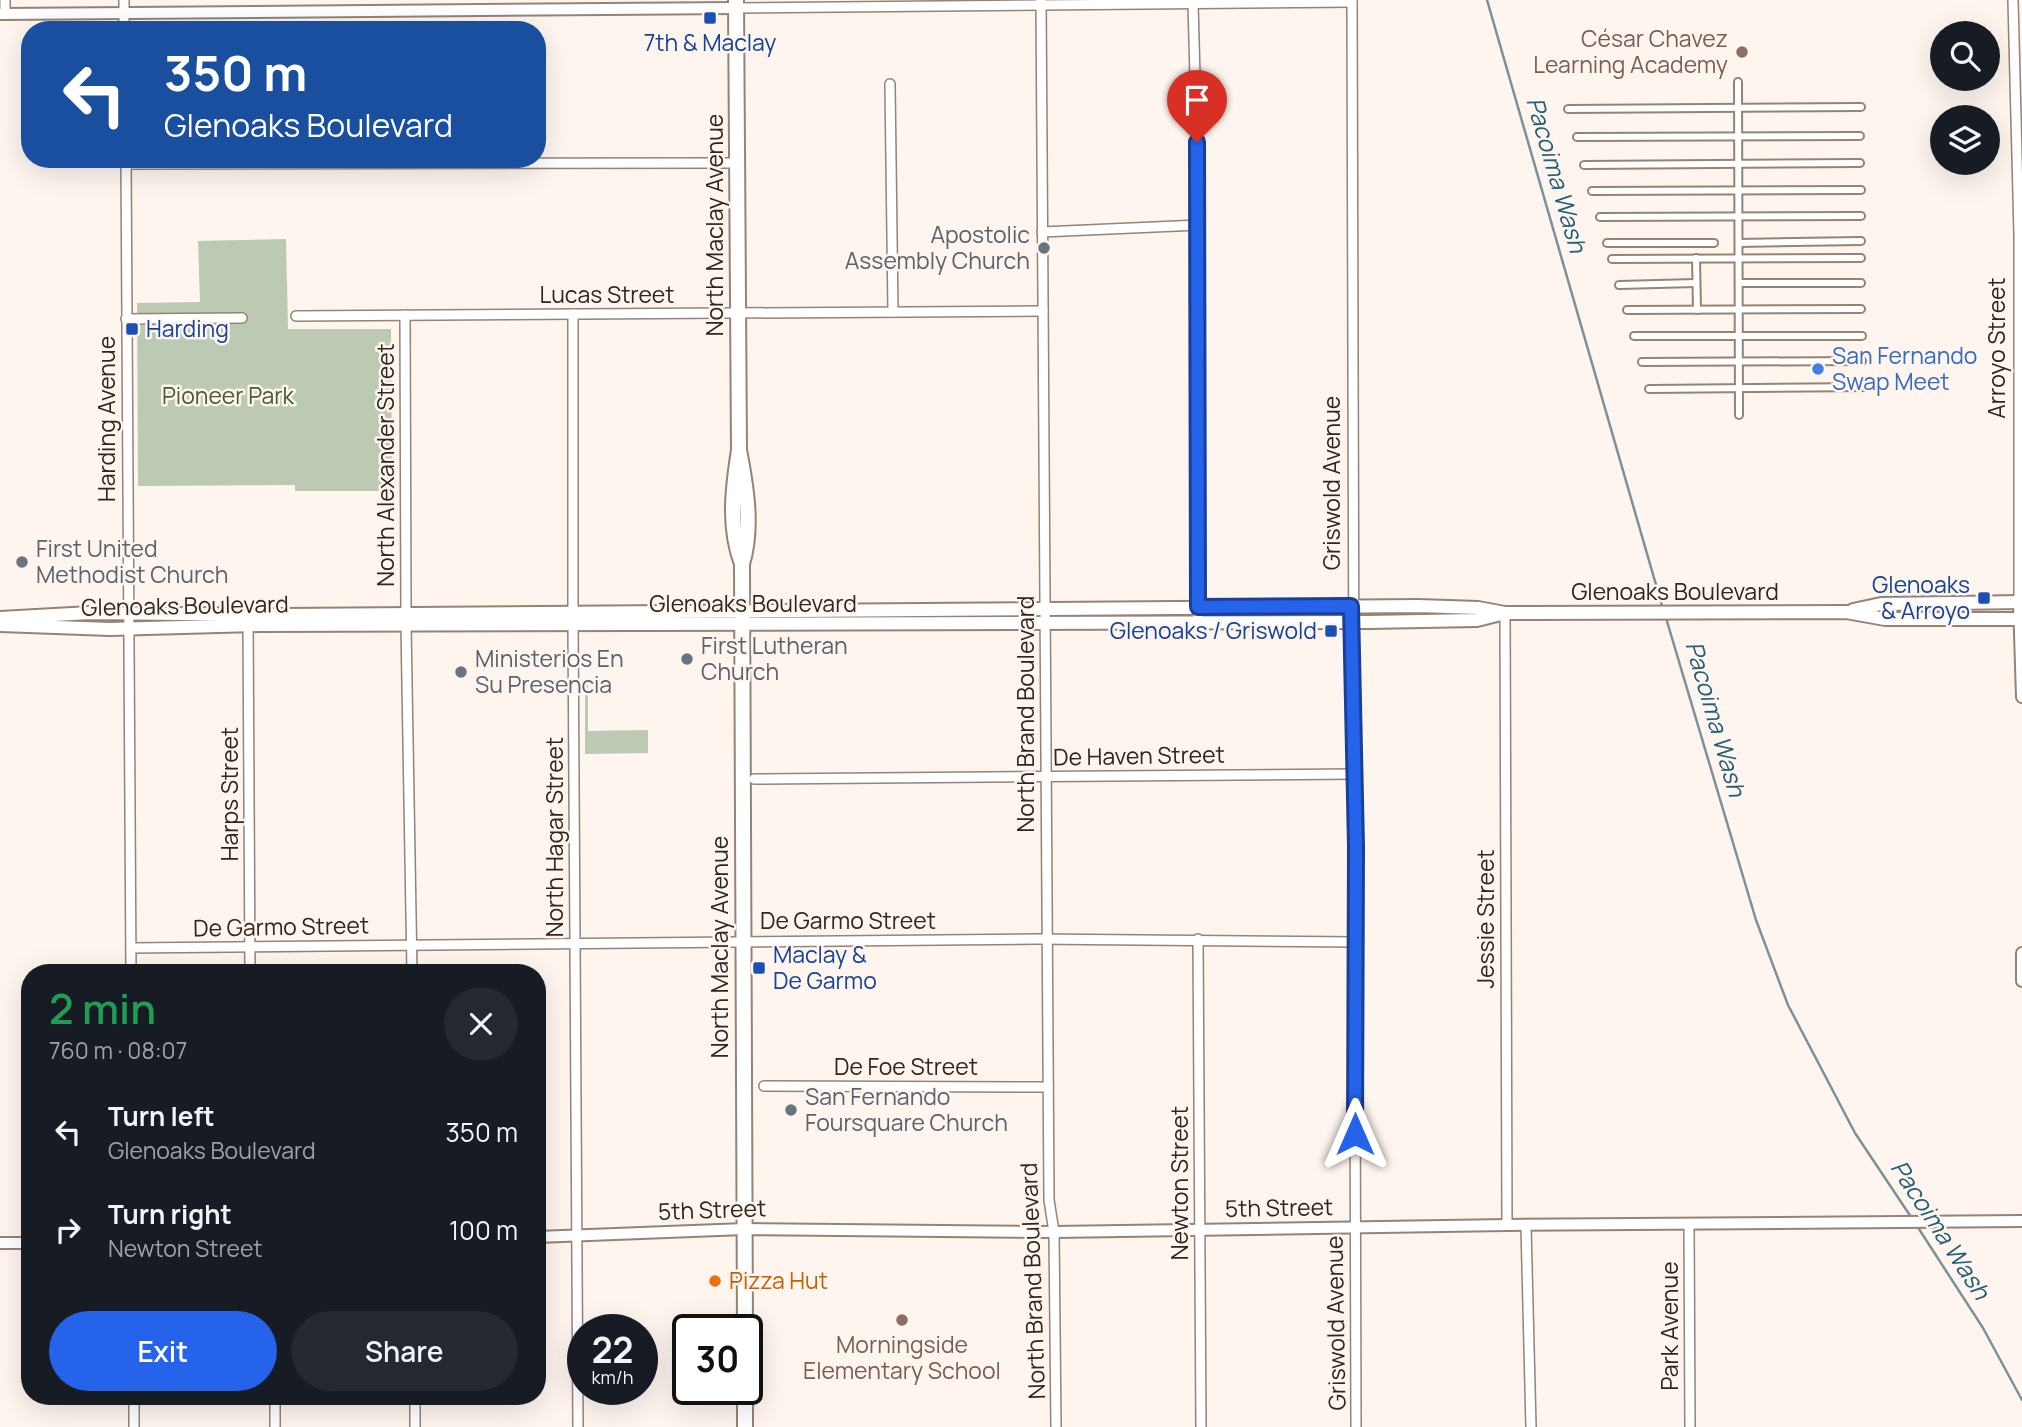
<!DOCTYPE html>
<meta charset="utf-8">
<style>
:root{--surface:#171b24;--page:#242831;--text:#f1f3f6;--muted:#9ea1a6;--accent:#2563eb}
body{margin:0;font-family:Manrope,sans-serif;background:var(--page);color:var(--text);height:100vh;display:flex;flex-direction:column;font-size:26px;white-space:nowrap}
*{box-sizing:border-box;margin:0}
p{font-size:23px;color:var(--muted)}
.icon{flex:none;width:38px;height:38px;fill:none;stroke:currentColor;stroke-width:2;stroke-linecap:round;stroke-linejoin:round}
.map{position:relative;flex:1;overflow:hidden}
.side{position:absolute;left:21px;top:964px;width:525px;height:441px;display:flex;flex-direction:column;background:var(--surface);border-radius:28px;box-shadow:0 7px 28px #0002}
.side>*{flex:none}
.top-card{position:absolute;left:21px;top:21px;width:525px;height:147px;border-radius:28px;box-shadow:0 7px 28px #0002;background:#1a4fa0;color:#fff;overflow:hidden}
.controls{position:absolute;left:1930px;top:21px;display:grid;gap:14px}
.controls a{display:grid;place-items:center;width:70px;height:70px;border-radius:50%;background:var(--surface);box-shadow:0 7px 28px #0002;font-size:35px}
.speed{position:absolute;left:567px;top:1314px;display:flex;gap:14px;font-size:35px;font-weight:700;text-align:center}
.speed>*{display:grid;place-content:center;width:91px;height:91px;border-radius:50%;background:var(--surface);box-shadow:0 7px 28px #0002;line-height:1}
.speed small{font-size:18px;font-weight:400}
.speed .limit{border:4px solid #111;border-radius:10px;background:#fff;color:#111}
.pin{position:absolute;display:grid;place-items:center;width:60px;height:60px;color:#fff;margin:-72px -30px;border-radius:50% 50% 50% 0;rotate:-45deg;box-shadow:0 0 7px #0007}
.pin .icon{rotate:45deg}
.me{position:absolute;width:77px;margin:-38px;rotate:0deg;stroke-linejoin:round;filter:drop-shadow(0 0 5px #0008)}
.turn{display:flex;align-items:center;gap:24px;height:147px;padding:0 28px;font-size:32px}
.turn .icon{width:91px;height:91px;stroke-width:2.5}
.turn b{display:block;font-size:49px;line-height:60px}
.round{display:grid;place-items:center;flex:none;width:74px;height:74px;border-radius:37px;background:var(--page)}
.overview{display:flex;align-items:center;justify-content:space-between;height:119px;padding:0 28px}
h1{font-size:42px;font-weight:600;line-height:52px;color:#1e9e55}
.button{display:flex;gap:14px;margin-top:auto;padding:14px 28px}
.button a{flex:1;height:80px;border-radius:42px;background:var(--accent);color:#fff;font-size:28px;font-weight:600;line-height:80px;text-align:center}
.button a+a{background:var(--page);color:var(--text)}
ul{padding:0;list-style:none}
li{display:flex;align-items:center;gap:21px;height:98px;padding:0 28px}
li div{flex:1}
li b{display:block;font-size:26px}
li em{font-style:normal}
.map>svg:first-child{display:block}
.green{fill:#bcc9b3}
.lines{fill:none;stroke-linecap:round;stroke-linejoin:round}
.stream{stroke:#7c919a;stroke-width:2.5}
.pedestrian-casing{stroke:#958373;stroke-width:10}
.minor-casing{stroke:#958373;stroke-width:12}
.tertiary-casing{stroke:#958373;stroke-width:14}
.secondary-casing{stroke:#958373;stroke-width:16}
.primary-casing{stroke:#958373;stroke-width:18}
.pedestrian{stroke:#fff;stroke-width:6}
.minor{stroke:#fff;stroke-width:9}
.tertiary{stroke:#fff;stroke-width:10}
.secondary{stroke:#fff;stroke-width:12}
.primary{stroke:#fff;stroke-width:14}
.route-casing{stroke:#184099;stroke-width:18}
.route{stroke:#2563eb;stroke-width:12}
.transit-dot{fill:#1a4fb4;stroke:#fdf5ee;stroke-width:2.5}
.education-dot{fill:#8d6e63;stroke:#fdf5ee;stroke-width:2.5}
.worship-dot{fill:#6b7280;stroke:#fdf5ee;stroke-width:2.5}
.shop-dot{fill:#3f7fe0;stroke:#fdf5ee;stroke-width:2.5}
.food-dot{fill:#e8710a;stroke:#fdf5ee;stroke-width:2.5}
.labels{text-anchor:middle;stroke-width:5;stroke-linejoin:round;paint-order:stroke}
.education-label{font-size:23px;fill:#785e54;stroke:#fdf5ee;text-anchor:end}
.transit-label{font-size:23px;fill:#164399;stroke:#fdf5ee;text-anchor:start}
.street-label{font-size:23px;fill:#2e2720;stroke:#fdf5ee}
.worship-label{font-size:23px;fill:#5b616d;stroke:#fdf5ee;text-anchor:start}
.shop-label{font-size:23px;fill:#366cbe;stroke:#fdf5ee;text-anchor:start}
.park-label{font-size:23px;fill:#455d31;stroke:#fdf5ee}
.food-label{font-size:23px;fill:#c56008;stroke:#fdf5ee;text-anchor:start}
.water-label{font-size:24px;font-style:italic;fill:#245f78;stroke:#fdf5ee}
</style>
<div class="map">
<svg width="2022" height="1427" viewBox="0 0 2022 1427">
<rect width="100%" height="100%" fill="#fdf5ee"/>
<g class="green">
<polygon points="286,239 288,329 391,329 392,491 295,491 295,485 138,486 137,303 200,302 198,241"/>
<polygon points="585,685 588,685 588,731 648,730 648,753 585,754"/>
</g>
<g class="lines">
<g class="stream">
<polyline points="1487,0 1663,609"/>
<polyline points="1666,618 1756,920 1788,1005 1855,1133 1911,1217"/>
<polyline points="1917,1226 1983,1328 2022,1400"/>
</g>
<defs>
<g id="pedestrian">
<polyline points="1738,82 1739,415"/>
<polyline points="1568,109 1861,107"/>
<polyline points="1577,137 1860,136"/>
<polyline points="1584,165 1860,163"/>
<polyline points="1592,191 1861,190"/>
<polyline points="1600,217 1861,216"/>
<polyline points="1607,243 1714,243"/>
<polyline points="1739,243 1861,241"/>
<polyline points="1696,258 1697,310"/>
<polyline points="1612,259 1861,258"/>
<polyline points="1739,283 1861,283"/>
<polyline points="1619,285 1696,283"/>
<polyline points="1627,310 1861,309"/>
<polyline points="1634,336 1862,336"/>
<polyline points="1642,362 1862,361"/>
<polyline points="1649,389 1869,387"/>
</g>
<g id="minor">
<polyline points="124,0 124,30"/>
<polyline points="1041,0 1049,1200 1054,1232 1056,1427"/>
<polyline points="1352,0 1356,1427"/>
<polyline points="2013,0 2019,235 2019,602"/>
<polyline points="1193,3 1199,225 1198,623"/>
<polyline points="736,8 1352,2"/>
<polyline points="5,14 5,0"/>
<polyline points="890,84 893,312"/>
<polyline points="126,159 131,973"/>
<polyline points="126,164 737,163"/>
<polyline points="1042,232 1199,225"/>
<polyline points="405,315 406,614"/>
<polyline points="296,316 1043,311"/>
<polyline points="126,319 242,318"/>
<polyline points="573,612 573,314"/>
<polyline points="1505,613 1507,1225"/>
<polyline points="248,621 250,973"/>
<polyline points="573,624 578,1427"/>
<polyline points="406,625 412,973"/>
<polyline points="754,779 1355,774"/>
<polyline points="1198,939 1201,1427"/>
<polyline points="131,948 1036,939 1356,942"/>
<polyline points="764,1086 1048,1087"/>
<polyline points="1689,1224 1690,1427"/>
<polyline points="1526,1226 1531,1427"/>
<polyline points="134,1396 134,1427"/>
<polyline points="275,1396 275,1427"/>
<polyline points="415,1396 415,1427"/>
</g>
<g id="tertiary">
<polyline points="0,14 736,8"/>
<polyline points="2019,602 2022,697"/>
<polyline points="2022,953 2022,981"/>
<polyline points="537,1237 745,1229 1054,1232 1507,1225 2022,1221"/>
<polyline points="0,1243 30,1243"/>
</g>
<g id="secondary">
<polyline points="1853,610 1881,604 2022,602"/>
<polyline points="0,618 90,613 285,615 1418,606 1478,608 1505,613 1846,612 1885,619 2022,619"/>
<polyline points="0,625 110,629 260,625 1369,622 1477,620 1501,614"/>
</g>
<g id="primary">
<path d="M736,0L739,450C733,488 728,527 742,564"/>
<path d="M739,450C746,486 753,528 742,564L745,1330"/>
<polyline points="745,1427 745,1390"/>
</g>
</defs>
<use href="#pedestrian" class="pedestrian-casing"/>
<use href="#minor" class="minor-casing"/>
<use href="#tertiary" class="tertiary-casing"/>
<use href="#secondary" class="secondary-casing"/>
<use href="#primary" class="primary-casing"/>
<use href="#pedestrian" class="pedestrian"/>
<use href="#minor" class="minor"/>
<use href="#tertiary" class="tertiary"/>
<use href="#secondary" class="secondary"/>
<use href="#primary" class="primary"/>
</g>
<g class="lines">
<defs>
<polyline id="route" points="1197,142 1198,607 1351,606 1356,847 1355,1134"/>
</defs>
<use href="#route" class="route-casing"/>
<use href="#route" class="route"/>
</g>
<g class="transit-dot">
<rect x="703" y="11" width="14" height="14" rx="3.5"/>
<rect x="125" y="322" width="14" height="14" rx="3.5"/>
<rect x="1977" y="591" width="14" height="14" rx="3.5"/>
<rect x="1324" y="624" width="14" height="14" rx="3.5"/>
<rect x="752" y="961" width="14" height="14" rx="3.5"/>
</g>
<g class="education-dot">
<circle cx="1742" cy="52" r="7"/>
<circle cx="902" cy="1320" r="7"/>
</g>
<g class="worship-dot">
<circle cx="1044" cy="248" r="7"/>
<circle cx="22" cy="562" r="7"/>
<circle cx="687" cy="659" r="7"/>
<circle cx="461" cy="672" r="7"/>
<circle cx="791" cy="1110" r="7"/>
</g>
<circle class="shop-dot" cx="1818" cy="369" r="7"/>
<circle class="food-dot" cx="715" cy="1281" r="7"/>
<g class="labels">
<g class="education-label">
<text x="1728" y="47">César Chavez<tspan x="1728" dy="26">Learning Academy</tspan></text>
<text x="902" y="1353" text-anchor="middle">Morningside<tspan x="902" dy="26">Elementary School</tspan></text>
</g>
<g class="transit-label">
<text x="710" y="51" text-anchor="middle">7th &amp; Maclay</text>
<text x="146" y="337">Harding</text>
<text x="1970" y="593" text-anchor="end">Glenoaks<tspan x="1970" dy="26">&amp; Arroyo</tspan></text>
<text x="1317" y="639" text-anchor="end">Glenoaks / Griswold</text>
<text x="773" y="963">Maclay &amp;<tspan x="773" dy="26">De Garmo</tspan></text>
</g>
<g class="street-label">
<text transform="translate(715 225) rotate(-90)" y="8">North Maclay Avenue</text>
<text x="607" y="303">Lucas Street</text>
<text transform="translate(1997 348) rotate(-90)" y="8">Arroyo Street</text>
<text transform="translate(107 419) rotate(-90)" y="8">Harding Avenue</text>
<text transform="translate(386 465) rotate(-90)" y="8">North Alexander Street</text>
<text transform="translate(1332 483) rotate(-90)" y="8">Griswold Avenue</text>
<text x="1675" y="600">Glenoaks Boulevard</text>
<text x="753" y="612">Glenoaks Boulevard</text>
<text transform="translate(185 606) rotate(-1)" y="8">Glenoaks Boulevard</text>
<text transform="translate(1026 714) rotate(-90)" y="8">North Brand Boulevard</text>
<text transform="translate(1139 756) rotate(-1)" y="8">De Haven Street</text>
<text transform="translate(230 794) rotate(-90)" y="8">Harps Street</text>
<text transform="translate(555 837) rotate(-90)" y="8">North Hagar Street</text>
<text transform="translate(1486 919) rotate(-90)" y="8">Jessie Street</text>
<text x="848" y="929">De Garmo Street</text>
<text transform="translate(281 927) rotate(-1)" y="8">De Garmo Street</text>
<text transform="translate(720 947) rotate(-90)" y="8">North Maclay Avenue</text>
<text x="906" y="1075">De Foe Street</text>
<text transform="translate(1180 1183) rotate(-90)" y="8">Newton Street</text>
<text transform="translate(1279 1208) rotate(-1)" y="8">5th Street</text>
<text transform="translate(712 1210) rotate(-2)" y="8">5th Street</text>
<text transform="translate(1033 1281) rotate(-92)" y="8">North Brand Boulevard</text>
<text transform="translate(1336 1323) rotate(-91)" y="8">Griswold Avenue</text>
<text transform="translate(1670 1326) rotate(-90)" y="8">Park Avenue</text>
</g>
<g class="worship-label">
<text x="1030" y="243" text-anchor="end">Apostolic<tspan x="1030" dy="26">Assembly Church</tspan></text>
<text x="36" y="557">First United<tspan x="36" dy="26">Methodist Church</tspan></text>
<text x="701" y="654">First Lutheran<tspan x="701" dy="26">Church</tspan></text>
<text x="475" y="667">Ministerios En<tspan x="475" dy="26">Su Presencia</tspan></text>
<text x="805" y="1105">San Fernando<tspan x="805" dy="26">Foursquare Church</tspan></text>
</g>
<g class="shop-label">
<text x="1832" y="364">San Fernando<tspan x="1832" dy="26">Swap Meet</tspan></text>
</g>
<g class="park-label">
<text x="228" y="404">Pioneer Park</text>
</g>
<g class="food-label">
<text x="729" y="1289">Pizza Hut</text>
</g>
<g class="water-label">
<text transform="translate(1556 175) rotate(74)" y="8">Pacoima Wash</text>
<text transform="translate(1715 719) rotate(74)" y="8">Pacoima Wash</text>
<text transform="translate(1940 1230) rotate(57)" y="8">Pacoima Wash</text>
</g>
</g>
</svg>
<div class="controls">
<a><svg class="icon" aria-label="search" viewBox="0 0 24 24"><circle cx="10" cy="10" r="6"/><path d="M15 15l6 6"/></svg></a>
<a><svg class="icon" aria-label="layers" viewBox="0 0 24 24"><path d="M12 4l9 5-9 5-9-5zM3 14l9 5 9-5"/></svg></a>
</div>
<div class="speed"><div>22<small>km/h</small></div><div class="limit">30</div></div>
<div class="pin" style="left:1197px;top:142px;background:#d93025"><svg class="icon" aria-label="arrive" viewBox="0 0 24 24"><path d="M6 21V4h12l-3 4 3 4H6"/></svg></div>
<svg class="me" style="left:1355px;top:1134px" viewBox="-20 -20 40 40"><path d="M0-17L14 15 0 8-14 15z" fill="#2563eb" stroke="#fff" stroke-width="4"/></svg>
<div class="top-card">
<div class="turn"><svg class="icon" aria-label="left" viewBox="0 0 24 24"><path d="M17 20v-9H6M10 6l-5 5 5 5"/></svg><div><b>350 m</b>Glenoaks Boulevard</div></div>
</div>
<section class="side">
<div class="overview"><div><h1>2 min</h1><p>760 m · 08:07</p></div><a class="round"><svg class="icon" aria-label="close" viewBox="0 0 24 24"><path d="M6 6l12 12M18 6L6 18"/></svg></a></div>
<ul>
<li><svg class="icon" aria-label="left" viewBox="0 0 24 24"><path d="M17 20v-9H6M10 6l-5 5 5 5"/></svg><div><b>Turn left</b><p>Glenoaks Boulevard</p></div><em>350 m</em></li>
<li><svg class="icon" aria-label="right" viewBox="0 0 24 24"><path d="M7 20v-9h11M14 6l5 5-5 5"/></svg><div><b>Turn right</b><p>Newton Street</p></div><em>100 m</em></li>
</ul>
<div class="button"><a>Exit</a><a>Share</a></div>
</section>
</div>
